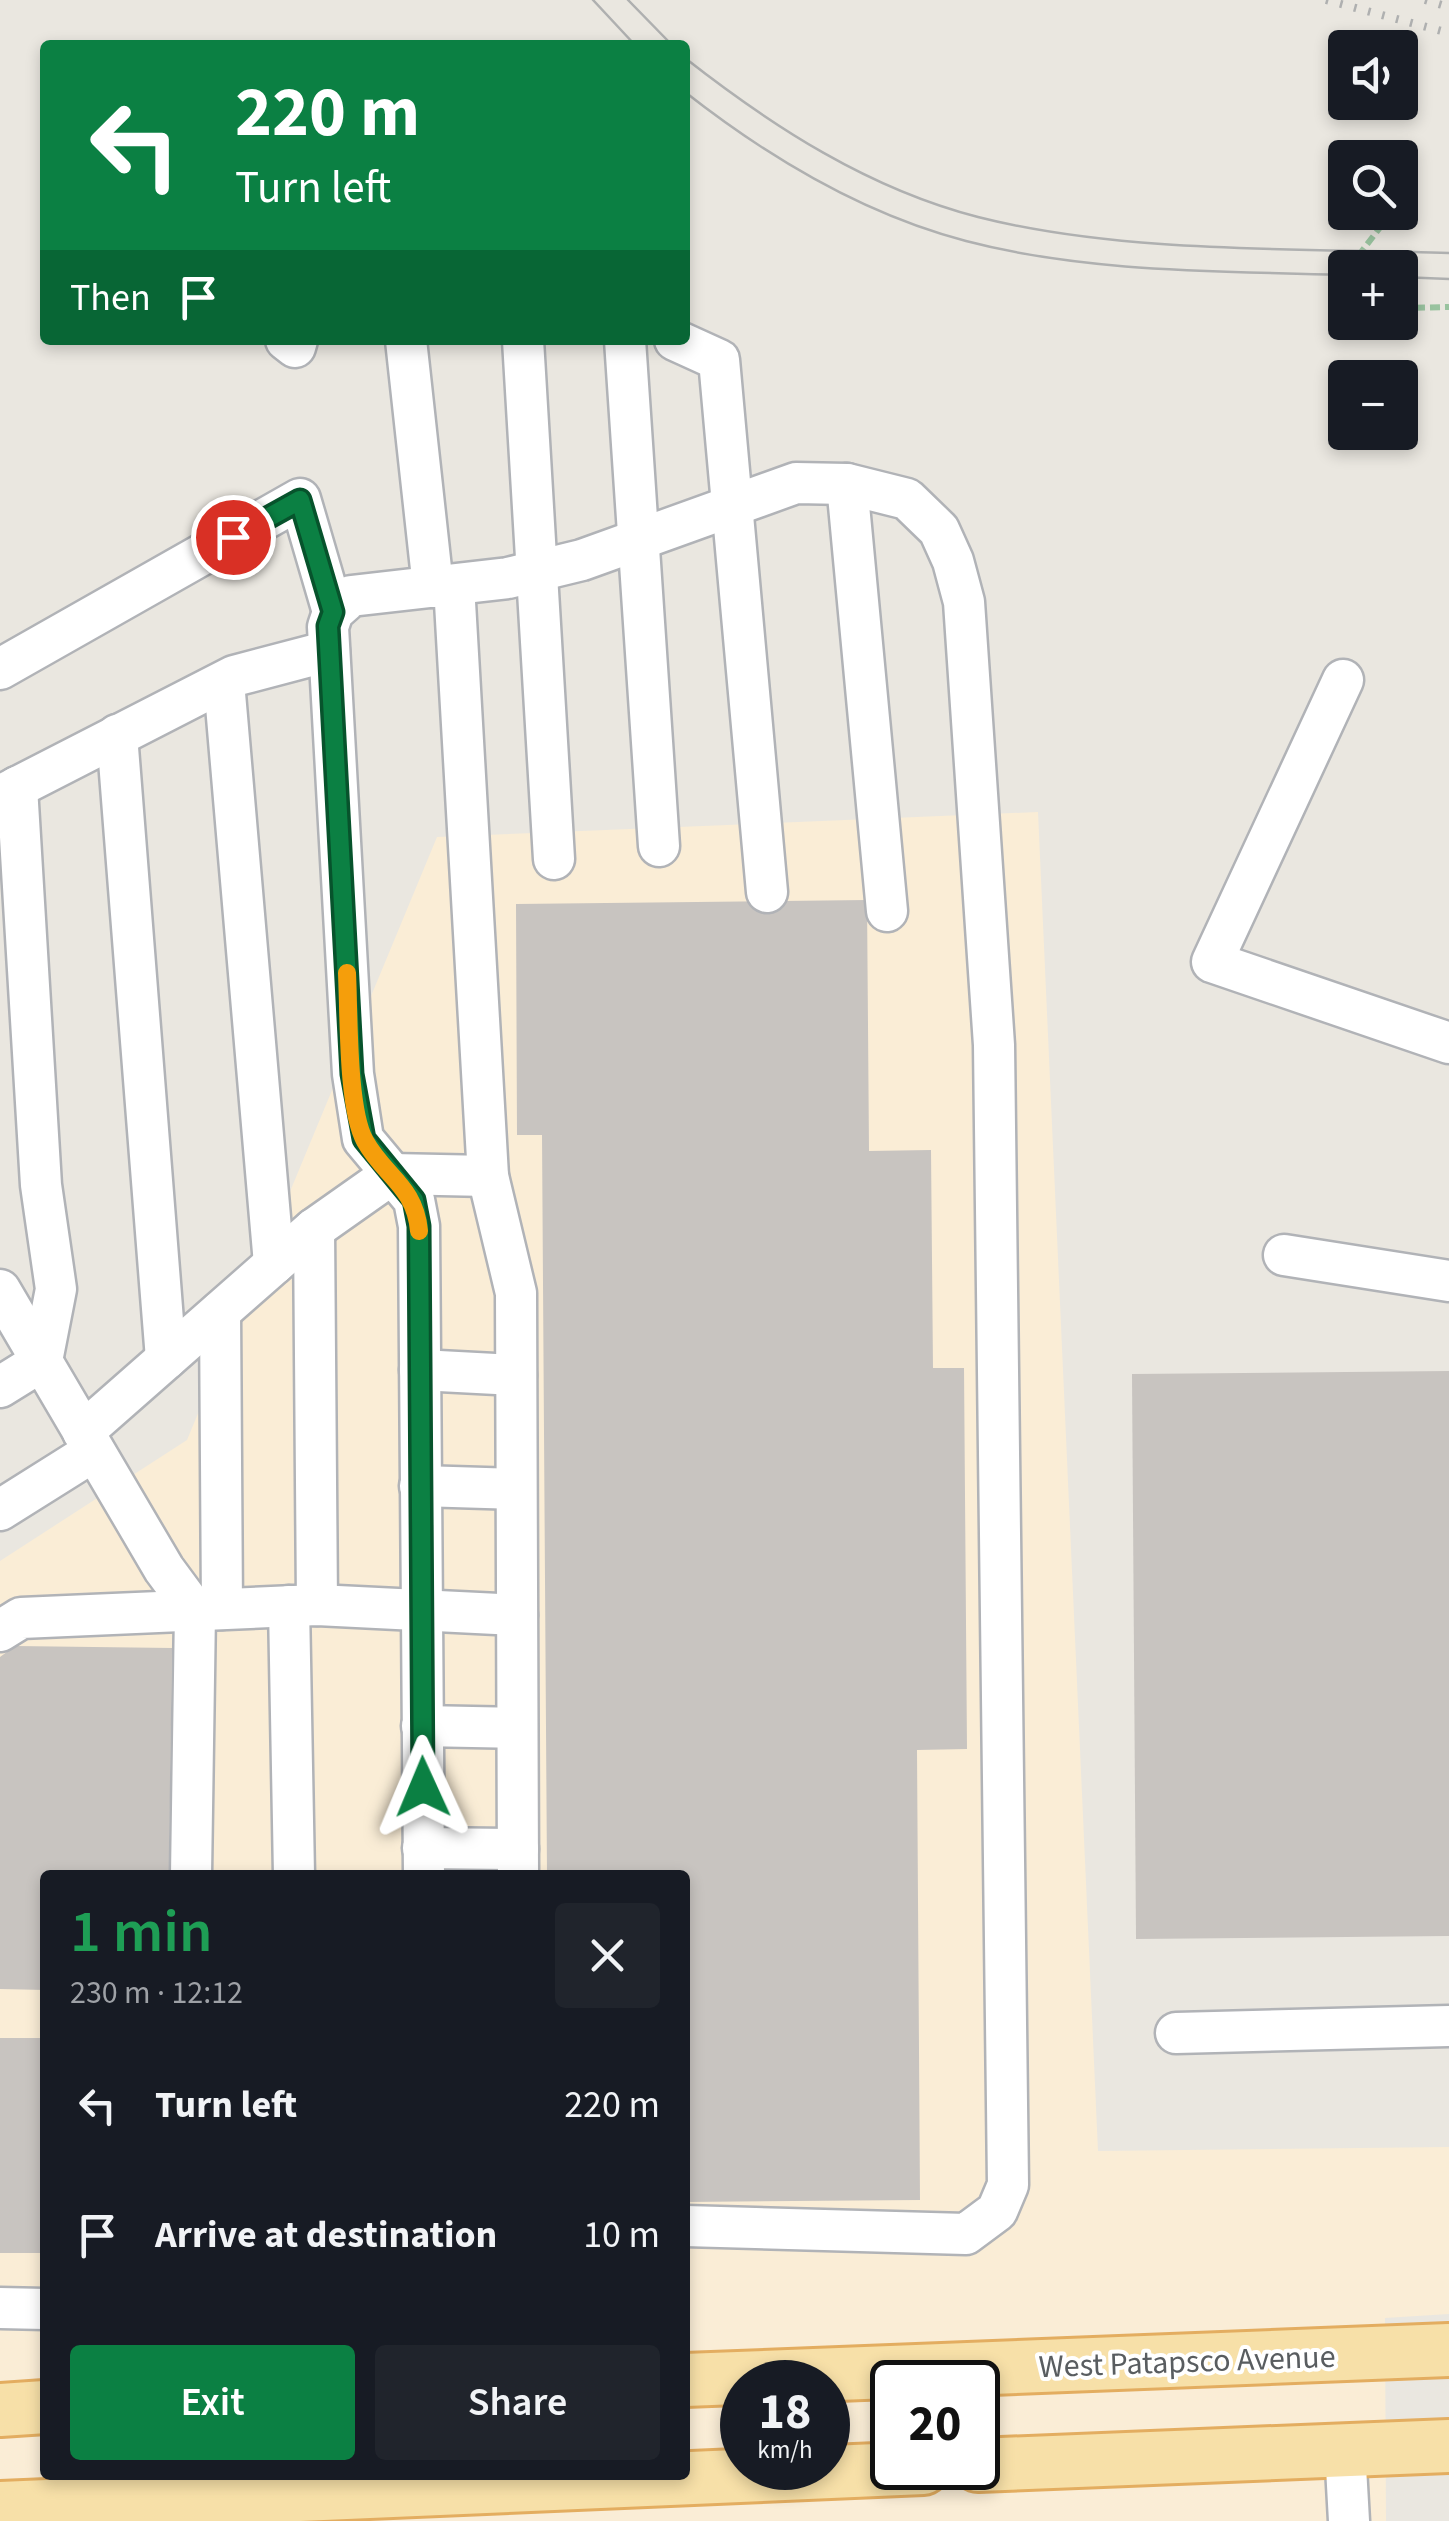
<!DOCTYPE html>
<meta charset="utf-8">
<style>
:root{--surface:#171b24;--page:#20242c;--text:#f1f3f6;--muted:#9ea1a6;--accent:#0b8043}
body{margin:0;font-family:"Source Sans 3",sans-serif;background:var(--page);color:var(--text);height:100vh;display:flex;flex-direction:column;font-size:38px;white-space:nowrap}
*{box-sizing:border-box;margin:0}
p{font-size:32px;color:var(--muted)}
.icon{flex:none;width:55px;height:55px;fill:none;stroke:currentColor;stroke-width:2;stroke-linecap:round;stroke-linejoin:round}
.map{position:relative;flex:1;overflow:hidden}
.drawer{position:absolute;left:40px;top:1870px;width:650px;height:610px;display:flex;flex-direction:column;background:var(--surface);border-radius:10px;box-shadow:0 5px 15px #0003}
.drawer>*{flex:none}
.top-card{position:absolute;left:40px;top:40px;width:650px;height:305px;border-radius:10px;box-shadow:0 5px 15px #0003;background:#0b8043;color:#fff;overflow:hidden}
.controls{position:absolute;left:1328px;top:30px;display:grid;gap:20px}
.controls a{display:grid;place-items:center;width:90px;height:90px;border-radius:10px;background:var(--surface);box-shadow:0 5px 15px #0003;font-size:50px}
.speed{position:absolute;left:720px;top:2360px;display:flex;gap:20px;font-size:50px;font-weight:700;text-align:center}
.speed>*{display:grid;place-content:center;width:130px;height:130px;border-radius:50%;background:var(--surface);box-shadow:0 5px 15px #0003;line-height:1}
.speed small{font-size:25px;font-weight:400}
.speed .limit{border:5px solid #111;border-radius:15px;background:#fff;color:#111}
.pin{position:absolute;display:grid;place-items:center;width:85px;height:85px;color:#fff;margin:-42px;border:5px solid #fff;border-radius:50%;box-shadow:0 2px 10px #0007}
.me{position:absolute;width:110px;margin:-55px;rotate:359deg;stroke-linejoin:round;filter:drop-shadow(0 0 8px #0008)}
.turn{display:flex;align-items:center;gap:35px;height:210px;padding:0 30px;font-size:45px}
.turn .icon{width:130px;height:130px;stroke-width:2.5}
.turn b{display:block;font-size:70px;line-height:85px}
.then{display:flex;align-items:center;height:95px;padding:0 30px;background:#0003;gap:20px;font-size:38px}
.round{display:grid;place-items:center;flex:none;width:105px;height:105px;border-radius:10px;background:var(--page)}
.headline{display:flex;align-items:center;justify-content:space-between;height:170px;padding:0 30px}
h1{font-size:60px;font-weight:600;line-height:75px;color:#1e9e55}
.action{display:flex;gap:20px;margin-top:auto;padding:20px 30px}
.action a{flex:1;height:115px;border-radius:10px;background:var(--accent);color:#fff;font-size:40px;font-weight:600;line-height:115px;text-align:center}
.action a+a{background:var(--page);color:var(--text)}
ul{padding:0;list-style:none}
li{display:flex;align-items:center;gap:30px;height:130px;padding:0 30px}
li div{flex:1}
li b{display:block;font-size:38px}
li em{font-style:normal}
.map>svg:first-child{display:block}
.commercial{fill:#faedd6;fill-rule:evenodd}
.building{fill:#c8c4c0}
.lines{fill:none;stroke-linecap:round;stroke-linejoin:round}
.minor-casing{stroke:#b1b3b7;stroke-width:45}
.major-casing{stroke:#e3ad60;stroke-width:58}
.path{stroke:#99c39f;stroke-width:6;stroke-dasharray:10 5;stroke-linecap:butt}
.minor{stroke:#fff;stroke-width:40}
.major{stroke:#f7e0a8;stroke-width:52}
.tram{stroke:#afb0b0;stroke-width:2.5}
.rail{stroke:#afb0b0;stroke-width:8;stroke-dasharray:2.5 12;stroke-linecap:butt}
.route-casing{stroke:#07532c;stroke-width:25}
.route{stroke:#0b8043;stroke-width:18}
.slow{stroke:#f59e0b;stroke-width:18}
.labels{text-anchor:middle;stroke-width:8;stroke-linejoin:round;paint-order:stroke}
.street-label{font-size:32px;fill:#595d60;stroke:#fff}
</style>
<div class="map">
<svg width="1449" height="2521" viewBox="0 0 1449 2521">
<rect width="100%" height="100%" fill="#eae7e0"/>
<path class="commercial" d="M1038,812L1098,2151L1449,2147V2314L1385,2318L1386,2521H0V1561L187,1440L437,837ZM45,1875H685V2475H45ZM742,2382H828V2468H742ZM892,2382H978V2468H892Z"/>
<g class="building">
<polygon points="867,900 869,1151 931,1150 933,1368 964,1368 967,1749 917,1750 920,2200 685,2202 685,1875 547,1875 542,1135 517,1135 516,904"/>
<polygon points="1449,1371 1449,1936 1136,1939 1132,1374"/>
<polygon points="15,1646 172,1648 169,1875 45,1875 45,1990 0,1989 0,1657"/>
<rect x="0" y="2038" width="45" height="215"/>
</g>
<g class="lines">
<defs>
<g id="minor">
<polyline points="286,340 295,347 297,340"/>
<polyline points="406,340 433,587"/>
<polyline points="523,340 554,859"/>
<polyline points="625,340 659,846"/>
<polyline points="675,340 719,360 767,892"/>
<polyline points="847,484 887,911"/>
<polyline points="454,585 488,1176 516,1293 518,1875"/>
<polyline points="0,669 300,499 333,612"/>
<polyline points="1343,680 1212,962 1449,1043"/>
<polyline points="224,682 274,1264"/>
<polyline points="117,735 166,1359"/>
<polyline points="0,796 234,676 329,651"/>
<polyline points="314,1229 317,1605"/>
<polyline points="1284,1255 1449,1281"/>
<polyline points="0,1290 164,1569 195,1611 191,1875"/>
<polyline points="220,1312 222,1609"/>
<polyline points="420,1370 516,1375"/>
<polyline points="0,1387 42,1361 56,1289 41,1185 17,787"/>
<polyline points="83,1432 314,1229 392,1174 488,1176"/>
<polyline points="420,1486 516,1489"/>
<polyline points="0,1510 94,1451"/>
<polyline points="289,1606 294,1875"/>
<polyline points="0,1631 21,1618 317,1605 517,1615"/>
<polyline points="422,1726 517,1728"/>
<polyline points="423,1848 518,1849"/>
<polyline points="424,1875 419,1226 414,1200 363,1139 353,1074 328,627 333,612 351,596 508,578 582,560 796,483 847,484 907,499 939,530 953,561 964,602 994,1045 1008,2185 997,2211 966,2234 685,2226"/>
<polyline points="1176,2033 1449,2026"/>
<polyline points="0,2308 45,2309"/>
<polyline points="1345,2449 1349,2521"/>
</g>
<g id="major">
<polyline points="685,2380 1449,2350"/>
<polyline points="0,2410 45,2407"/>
<polyline points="978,2465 1449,2446"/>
<polyline points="0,2508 923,2468"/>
</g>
</defs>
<use href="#minor" class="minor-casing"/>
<use href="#major" class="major-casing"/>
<g class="path">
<polyline points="1349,268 1388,217"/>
<polyline points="1345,274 1330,316 1345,314"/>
<polyline points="1400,308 1449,307"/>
</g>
<use href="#minor" class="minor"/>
<use href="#major" class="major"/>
<g class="tram">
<polyline points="593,0 635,45"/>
<polyline points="628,0 672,45"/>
<path d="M685,58C773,127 869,189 978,217C1123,254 1299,248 1449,253"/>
<path d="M685,92C769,158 862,214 966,241C1088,273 1220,271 1345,275"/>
<polyline points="1400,277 1449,279"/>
</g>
<g class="rail">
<polyline points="1326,0 1449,33"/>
<polyline points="1425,0 1449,7"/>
</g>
</g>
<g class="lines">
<defs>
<polyline id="route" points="233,537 300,500 333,612 328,626 352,1074 364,1139 414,1200 419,1226 423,1787"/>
</defs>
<use href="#route" class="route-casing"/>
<use href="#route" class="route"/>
<path class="slow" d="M347,973C349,1012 347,1109 365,1141C385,1177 415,1186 419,1231"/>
</g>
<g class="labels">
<g class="street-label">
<text transform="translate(1187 2361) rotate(-2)" y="11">West Patapsco Avenue</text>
</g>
</g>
</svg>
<div class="controls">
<a><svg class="icon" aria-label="sound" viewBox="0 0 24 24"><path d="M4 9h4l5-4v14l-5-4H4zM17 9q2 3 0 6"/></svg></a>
<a><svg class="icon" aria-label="search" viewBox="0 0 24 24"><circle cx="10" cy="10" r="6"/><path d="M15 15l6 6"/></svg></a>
<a>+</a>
<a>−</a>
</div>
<div class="speed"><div>18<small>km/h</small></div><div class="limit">20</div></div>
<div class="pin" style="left:233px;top:537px;background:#d93025"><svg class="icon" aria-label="arrive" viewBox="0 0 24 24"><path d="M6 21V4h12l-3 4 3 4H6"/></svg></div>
<svg class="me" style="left:423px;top:1787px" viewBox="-20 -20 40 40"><path d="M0-17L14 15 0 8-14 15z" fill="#0b8043" stroke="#fff" stroke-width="4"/></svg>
<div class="top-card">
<div class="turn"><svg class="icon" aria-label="left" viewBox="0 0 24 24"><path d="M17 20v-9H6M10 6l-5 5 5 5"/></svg><div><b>220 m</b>Turn left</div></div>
<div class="then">Then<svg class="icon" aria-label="arrive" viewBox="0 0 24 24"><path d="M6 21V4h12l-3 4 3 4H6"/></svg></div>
</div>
<section class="drawer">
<div class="headline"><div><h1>1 min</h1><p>230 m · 12:12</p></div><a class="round"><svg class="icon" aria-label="close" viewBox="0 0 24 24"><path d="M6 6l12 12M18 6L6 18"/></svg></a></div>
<ul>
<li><svg class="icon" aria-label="left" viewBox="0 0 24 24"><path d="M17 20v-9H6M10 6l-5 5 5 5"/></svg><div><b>Turn left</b></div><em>220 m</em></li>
<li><svg class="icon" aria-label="arrive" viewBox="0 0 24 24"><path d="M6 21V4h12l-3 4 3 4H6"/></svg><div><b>Arrive at destination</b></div><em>10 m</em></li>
</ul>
<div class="action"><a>Exit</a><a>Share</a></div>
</section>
</div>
